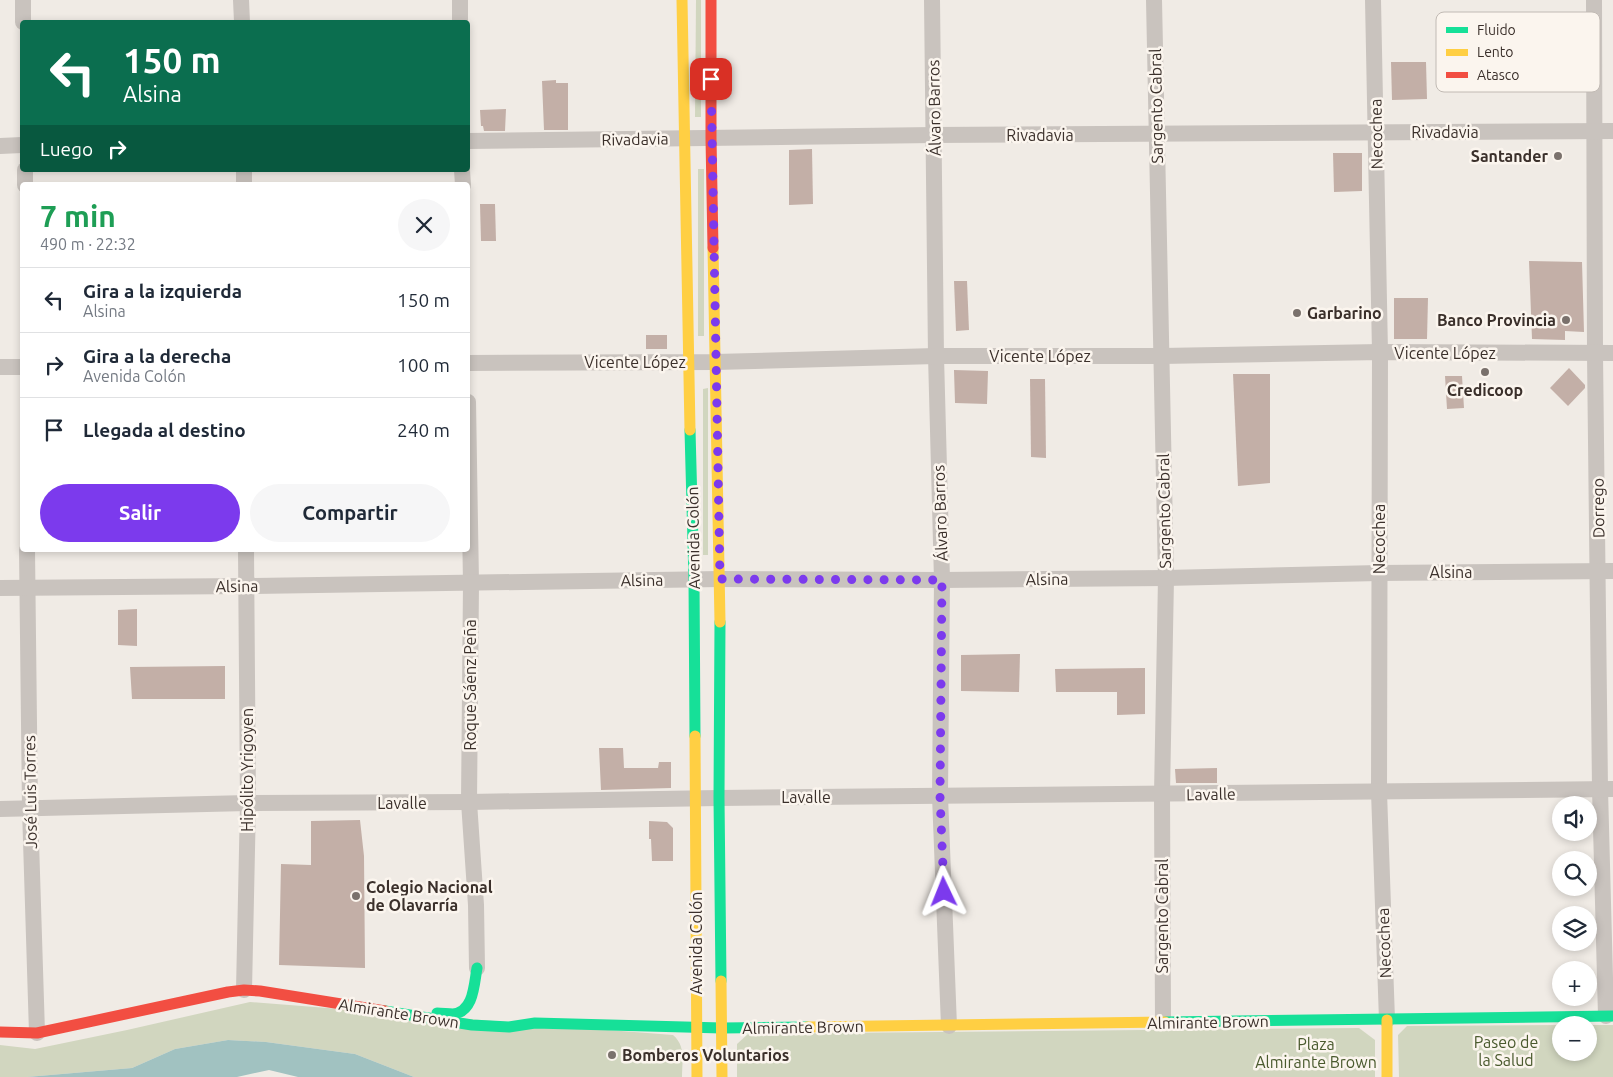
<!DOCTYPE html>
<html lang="es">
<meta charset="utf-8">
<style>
:root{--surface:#fff;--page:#f6f6f7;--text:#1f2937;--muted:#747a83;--line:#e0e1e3;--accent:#7c3aed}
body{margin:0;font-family:Ubuntu,sans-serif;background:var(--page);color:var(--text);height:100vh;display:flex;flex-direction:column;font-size:19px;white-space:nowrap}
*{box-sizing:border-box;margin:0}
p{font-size:16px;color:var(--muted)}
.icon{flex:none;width:28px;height:28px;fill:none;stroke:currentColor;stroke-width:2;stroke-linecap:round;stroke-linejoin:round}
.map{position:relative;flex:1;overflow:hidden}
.drawer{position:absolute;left:20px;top:182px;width:450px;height:370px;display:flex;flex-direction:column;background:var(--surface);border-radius:5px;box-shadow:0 2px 8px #0003}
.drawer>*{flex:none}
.hud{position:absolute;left:20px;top:20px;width:450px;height:152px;border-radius:5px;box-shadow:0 2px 8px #0003;background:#0b6e4f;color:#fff;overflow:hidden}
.controls{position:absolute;left:1552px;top:796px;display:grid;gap:10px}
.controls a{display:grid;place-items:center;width:45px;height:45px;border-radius:50%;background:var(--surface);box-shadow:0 2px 8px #0003;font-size:25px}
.pin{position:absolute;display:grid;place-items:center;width:42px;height:42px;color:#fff;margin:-21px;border-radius:10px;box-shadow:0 2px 8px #0006}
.me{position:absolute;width:55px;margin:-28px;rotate:358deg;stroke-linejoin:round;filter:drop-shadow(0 0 4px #0008)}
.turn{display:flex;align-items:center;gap:18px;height:105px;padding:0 20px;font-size:22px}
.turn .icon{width:65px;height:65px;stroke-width:2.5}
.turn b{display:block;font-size:35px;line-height:42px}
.then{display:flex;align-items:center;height:48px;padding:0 20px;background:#0003;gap:10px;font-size:19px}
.round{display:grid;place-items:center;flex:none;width:52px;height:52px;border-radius:26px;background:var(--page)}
.summary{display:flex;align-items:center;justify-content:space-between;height:85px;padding:0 20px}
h1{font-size:30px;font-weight:700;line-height:38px;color:#1e9e55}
.cta{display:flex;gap:10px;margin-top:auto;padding:10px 20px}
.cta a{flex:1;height:58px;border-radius:30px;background:var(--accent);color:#fff;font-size:20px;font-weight:700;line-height:58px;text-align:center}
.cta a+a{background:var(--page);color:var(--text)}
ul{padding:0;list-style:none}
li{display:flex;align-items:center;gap:15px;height:65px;padding:0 20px;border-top:1px solid var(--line)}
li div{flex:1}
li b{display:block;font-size:19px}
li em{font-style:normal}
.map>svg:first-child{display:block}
.green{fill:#d1d6bf}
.water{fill:#a1c2c1}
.building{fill:#c3afa7}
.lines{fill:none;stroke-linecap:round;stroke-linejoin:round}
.street{stroke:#c9c3be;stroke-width:16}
.fast{stroke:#16e098;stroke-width:11}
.slow{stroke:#ffcf43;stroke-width:11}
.jam{stroke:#f24e42;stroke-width:11}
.route{stroke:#7c3aed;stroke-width:9;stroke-dasharray:0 16.2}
.poi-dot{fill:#7a716c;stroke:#fbf5ee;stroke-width:2}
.labels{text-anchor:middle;stroke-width:5;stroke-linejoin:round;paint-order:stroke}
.street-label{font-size:16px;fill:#3b302b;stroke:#fbf5ee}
.poi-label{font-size:16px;font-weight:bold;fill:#3b302b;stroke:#fbf5ee;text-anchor:start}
.park-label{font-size:16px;fill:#4a5a2e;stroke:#fbf5ee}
.key{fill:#fbf5ee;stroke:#c1bab4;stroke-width:1}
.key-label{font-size:14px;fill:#3b302b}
</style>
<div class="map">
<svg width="1613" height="1077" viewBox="0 0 1613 1077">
<rect width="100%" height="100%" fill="#f0ebe5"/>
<g class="green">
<polygon points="696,0 701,0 701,117 695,117"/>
<rect x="698" y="169" width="6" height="167"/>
<polygon points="708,388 708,555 703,555 703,389"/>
<path d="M250,1002L673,1035C686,1046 682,1061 682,1077H414L355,1054L266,1042L228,1040L175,1049L132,1068L27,1077H0V1045L35,1049L127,1030Z"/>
<polygon points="1561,1025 1561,1052 1589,1052 1589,1025 1613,1025 1613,1077 1399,1077 1398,1035 1407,1026"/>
<polygon points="1359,1028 1375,1040 1375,1077 737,1077 737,1044 748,1034"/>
</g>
<polygon class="water" points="228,1040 266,1042 355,1054 414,1077 298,1077 269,1070 237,1077 27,1077 132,1068 175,1049"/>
<g class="building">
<polygon points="1391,62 1426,62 1427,99 1392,100"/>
<polygon points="556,80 556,83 568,83 568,130 544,130 542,81"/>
<polygon points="506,109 505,131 484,131 483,126 481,126 480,110"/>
<polygon points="812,149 813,204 789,205 789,150"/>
<polygon points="1333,153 1362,153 1362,191 1334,192"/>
<polygon points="480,204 495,204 496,241 481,241"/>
<polygon points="1529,261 1582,262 1584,332 1565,331 1565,340 1532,339"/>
<polygon points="954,281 967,281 969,330 956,331"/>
<polygon points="1394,298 1428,298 1427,339 1394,339"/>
<rect x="646" y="335" width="21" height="14"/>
<polygon points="1569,368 1585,385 1585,388 1568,406 1550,388"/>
<polygon points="954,370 988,371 987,404 955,403"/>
<polygon points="1233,374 1270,374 1270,483 1238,486"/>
<polygon points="1445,376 1462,376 1464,408 1447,409"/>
<polygon points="1030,379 1045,379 1046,458 1031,457"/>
<polygon points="137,609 137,646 118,645 118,610"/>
<polygon points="1020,654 1019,692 961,691 961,655"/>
<polygon points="225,666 225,699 132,699 130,667"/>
<polygon points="1145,668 1145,714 1117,715 1117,692 1056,692 1055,669"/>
<polygon points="599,748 623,748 624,768 658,768 659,762 671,762 671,788 601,790"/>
<polygon points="1217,768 1217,783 1176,783 1175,769"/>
<polygon points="360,820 364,856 365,968 279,965 281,864 311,865 311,821"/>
<polygon points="649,821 667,822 673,828 673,861 652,861 651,839 649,839"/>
</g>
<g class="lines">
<g class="street">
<polyline points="23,0 23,22"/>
<polyline points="241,0 242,22"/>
<polyline points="460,0 460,22"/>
<polyline points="932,0 936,356 942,580 940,796 949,1026"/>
<polyline points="1154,0 1166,578 1162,794 1163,1022"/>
<polyline points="1373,0 1380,352 1379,792 1387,1020"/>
<polyline points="1594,0 1595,354 1600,789 1606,1016"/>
<polyline points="468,141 934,135 1613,131"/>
<polyline points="0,146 22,145"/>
<polyline points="25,170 25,185"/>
<polyline points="244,170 244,185"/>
<polyline points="462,170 463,185"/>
<polyline points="468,363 715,362 936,356 1162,356 1380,352 1613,353"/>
<polyline points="0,367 22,367"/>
<polyline points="468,402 471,583 469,802 476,905 477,968"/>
<polyline points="27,550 30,809 37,1033"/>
<polyline points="0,588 246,586 720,579 942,580 1166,578 1379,573 1613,571"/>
<polyline points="0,809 248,803 469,802 719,798 1613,789"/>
<polyline points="244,990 248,803 246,550"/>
</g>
<g class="fast">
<polyline points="690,430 694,580 695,736"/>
<polyline points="720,622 719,798 721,981"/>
<polyline points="385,1011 472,1025 509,1027 535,1023 722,1028 807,1027"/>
<path d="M437,1013C442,1013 448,1014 453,1014C474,1012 474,984 477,968"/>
<polyline points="1165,1022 1613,1016"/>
</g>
<g class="slow">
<polyline points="682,0 690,430"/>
<polyline points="713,248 720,622"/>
<polyline points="695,736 697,1077"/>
<polyline points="721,981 722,1077"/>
<polyline points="1387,1020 1387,1077"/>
<polyline points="807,1027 1165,1022"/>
</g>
<g class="jam">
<polyline points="711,0 711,138 713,248"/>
<polyline points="0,1032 37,1033 228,992 244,990 260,991 385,1011"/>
</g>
</g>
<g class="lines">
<polyline class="route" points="711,79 720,579 942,580 940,796 944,892"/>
</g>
<g class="poi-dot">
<circle cx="1558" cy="156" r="5"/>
<circle cx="1297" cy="313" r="5"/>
<circle cx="1566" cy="320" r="5"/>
<circle cx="1485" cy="372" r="5"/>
<circle cx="356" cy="896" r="5"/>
<circle cx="612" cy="1055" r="5"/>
</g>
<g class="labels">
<g class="street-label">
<text transform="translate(1156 106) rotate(-91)" y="6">Sargento Cabral</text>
<text transform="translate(934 108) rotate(-91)" y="6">Álvaro Barros</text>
<text x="1445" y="138">Rivadavia</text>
<text transform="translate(1376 134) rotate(-91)" y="6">Necochea</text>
<text x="1040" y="141">Rivadavia</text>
<text transform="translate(635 139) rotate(-1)" y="6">Rivadavia</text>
<text x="1445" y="359">Vicente López</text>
<text x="1040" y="362">Vicente López</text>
<text x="635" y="368">Vicente López</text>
<text transform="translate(1598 508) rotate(-91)" y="6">Dorrego</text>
<text transform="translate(1164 511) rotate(-91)" y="6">Sargento Cabral</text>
<text transform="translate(940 513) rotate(-92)" y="6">Álvaro Barros</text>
<text transform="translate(693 538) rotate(-91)" y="6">Avenida Colón</text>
<text transform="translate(1379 539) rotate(-90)" y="6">Necochea</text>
<text x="1451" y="578">Alsina</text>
<text transform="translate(1047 579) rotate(-1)" y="6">Alsina</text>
<text transform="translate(642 580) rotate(-1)" y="6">Alsina</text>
<text transform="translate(237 586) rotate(-1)" y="6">Alsina</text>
<text transform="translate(470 685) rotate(-90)" y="6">Roque Sáenz Peña</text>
<text transform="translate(247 770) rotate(-90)" y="6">Hipólito Yrigoyen</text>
<text transform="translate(30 792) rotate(-91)" y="6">José Luis Torres</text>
<text transform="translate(1211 794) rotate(-1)" y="6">Lavalle</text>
<text x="806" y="803">Lavalle</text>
<text x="402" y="809">Lavalle</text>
<text transform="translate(1162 916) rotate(-90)" y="6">Sargento Cabral</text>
<text transform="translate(696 943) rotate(-90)" y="6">Avenida Colón</text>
<text transform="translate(1384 943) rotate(-92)" y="6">Necochea</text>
<text transform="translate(399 1013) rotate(9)" y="6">Almirante Brown</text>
<text transform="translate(1208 1022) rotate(-1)" y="6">Almirante Brown</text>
<text transform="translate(803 1027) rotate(-1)" y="6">Almirante Brown</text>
</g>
<g class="poi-label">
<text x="1548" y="162" text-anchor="end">Santander</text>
<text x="1307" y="319">Garbarino</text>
<text x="1556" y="326" text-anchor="end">Banco Provincia</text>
<text x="1485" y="396" text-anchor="middle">Credicoop</text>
<text x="366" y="893">Colegio Nacional<tspan x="366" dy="18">de Olavarría</tspan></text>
<text x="622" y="1061">Bomberos Voluntarios</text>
</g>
<g class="park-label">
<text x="1506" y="1048">Paseo de<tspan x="1506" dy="18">la Salud</tspan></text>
<text x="1316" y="1050">Plaza<tspan x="1316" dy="18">Almirante Brown</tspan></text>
</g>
</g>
<rect x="1436" y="12" width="164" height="80" rx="8" class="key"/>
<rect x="1446" y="27" width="22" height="6" fill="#16e098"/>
<rect x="1446" y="49" width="22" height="7" fill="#ffcf43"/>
<rect x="1446" y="72" width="22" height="6" fill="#f24e42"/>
<g class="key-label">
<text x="1477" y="35">Fluido</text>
<text x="1477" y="57">Lento</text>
<text x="1477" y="80">Atasco</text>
</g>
</svg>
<div class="controls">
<a><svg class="icon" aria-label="sound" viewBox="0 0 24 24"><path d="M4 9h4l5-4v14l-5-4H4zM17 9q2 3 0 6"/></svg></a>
<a><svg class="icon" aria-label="search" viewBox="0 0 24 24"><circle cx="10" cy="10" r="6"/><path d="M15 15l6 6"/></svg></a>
<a><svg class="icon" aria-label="layers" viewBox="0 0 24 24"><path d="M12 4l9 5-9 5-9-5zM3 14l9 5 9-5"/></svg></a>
<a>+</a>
<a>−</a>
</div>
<div class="pin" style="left:711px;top:79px;background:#d93025"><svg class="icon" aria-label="arrive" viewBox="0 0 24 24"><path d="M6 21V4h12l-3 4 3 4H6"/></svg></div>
<svg class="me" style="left:944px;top:892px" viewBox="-20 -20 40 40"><path d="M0-17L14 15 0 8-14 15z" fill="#7c3aed" stroke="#fff" stroke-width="4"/></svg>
<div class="hud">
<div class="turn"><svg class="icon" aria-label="left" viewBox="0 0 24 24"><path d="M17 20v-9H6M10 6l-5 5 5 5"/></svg><div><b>150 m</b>Alsina</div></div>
<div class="then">Luego<svg class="icon" aria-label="right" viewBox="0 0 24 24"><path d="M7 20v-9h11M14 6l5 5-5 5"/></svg></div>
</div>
<section class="drawer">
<div class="summary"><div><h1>7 min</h1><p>490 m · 22:32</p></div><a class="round"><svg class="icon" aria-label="close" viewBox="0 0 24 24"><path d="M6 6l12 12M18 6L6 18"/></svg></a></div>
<ul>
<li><svg class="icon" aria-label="left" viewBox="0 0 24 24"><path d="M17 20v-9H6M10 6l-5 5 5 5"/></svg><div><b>Gira a la izquierda</b><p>Alsina</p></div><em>150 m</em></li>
<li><svg class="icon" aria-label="right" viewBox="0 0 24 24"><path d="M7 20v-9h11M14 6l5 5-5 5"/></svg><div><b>Gira a la derecha</b><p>Avenida Colón</p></div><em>100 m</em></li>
<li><svg class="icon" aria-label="arrive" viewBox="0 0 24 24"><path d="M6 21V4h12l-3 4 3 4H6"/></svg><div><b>Llegada al destino</b></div><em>240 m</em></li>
</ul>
<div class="cta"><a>Salir</a><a>Compartir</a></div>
</section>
</div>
